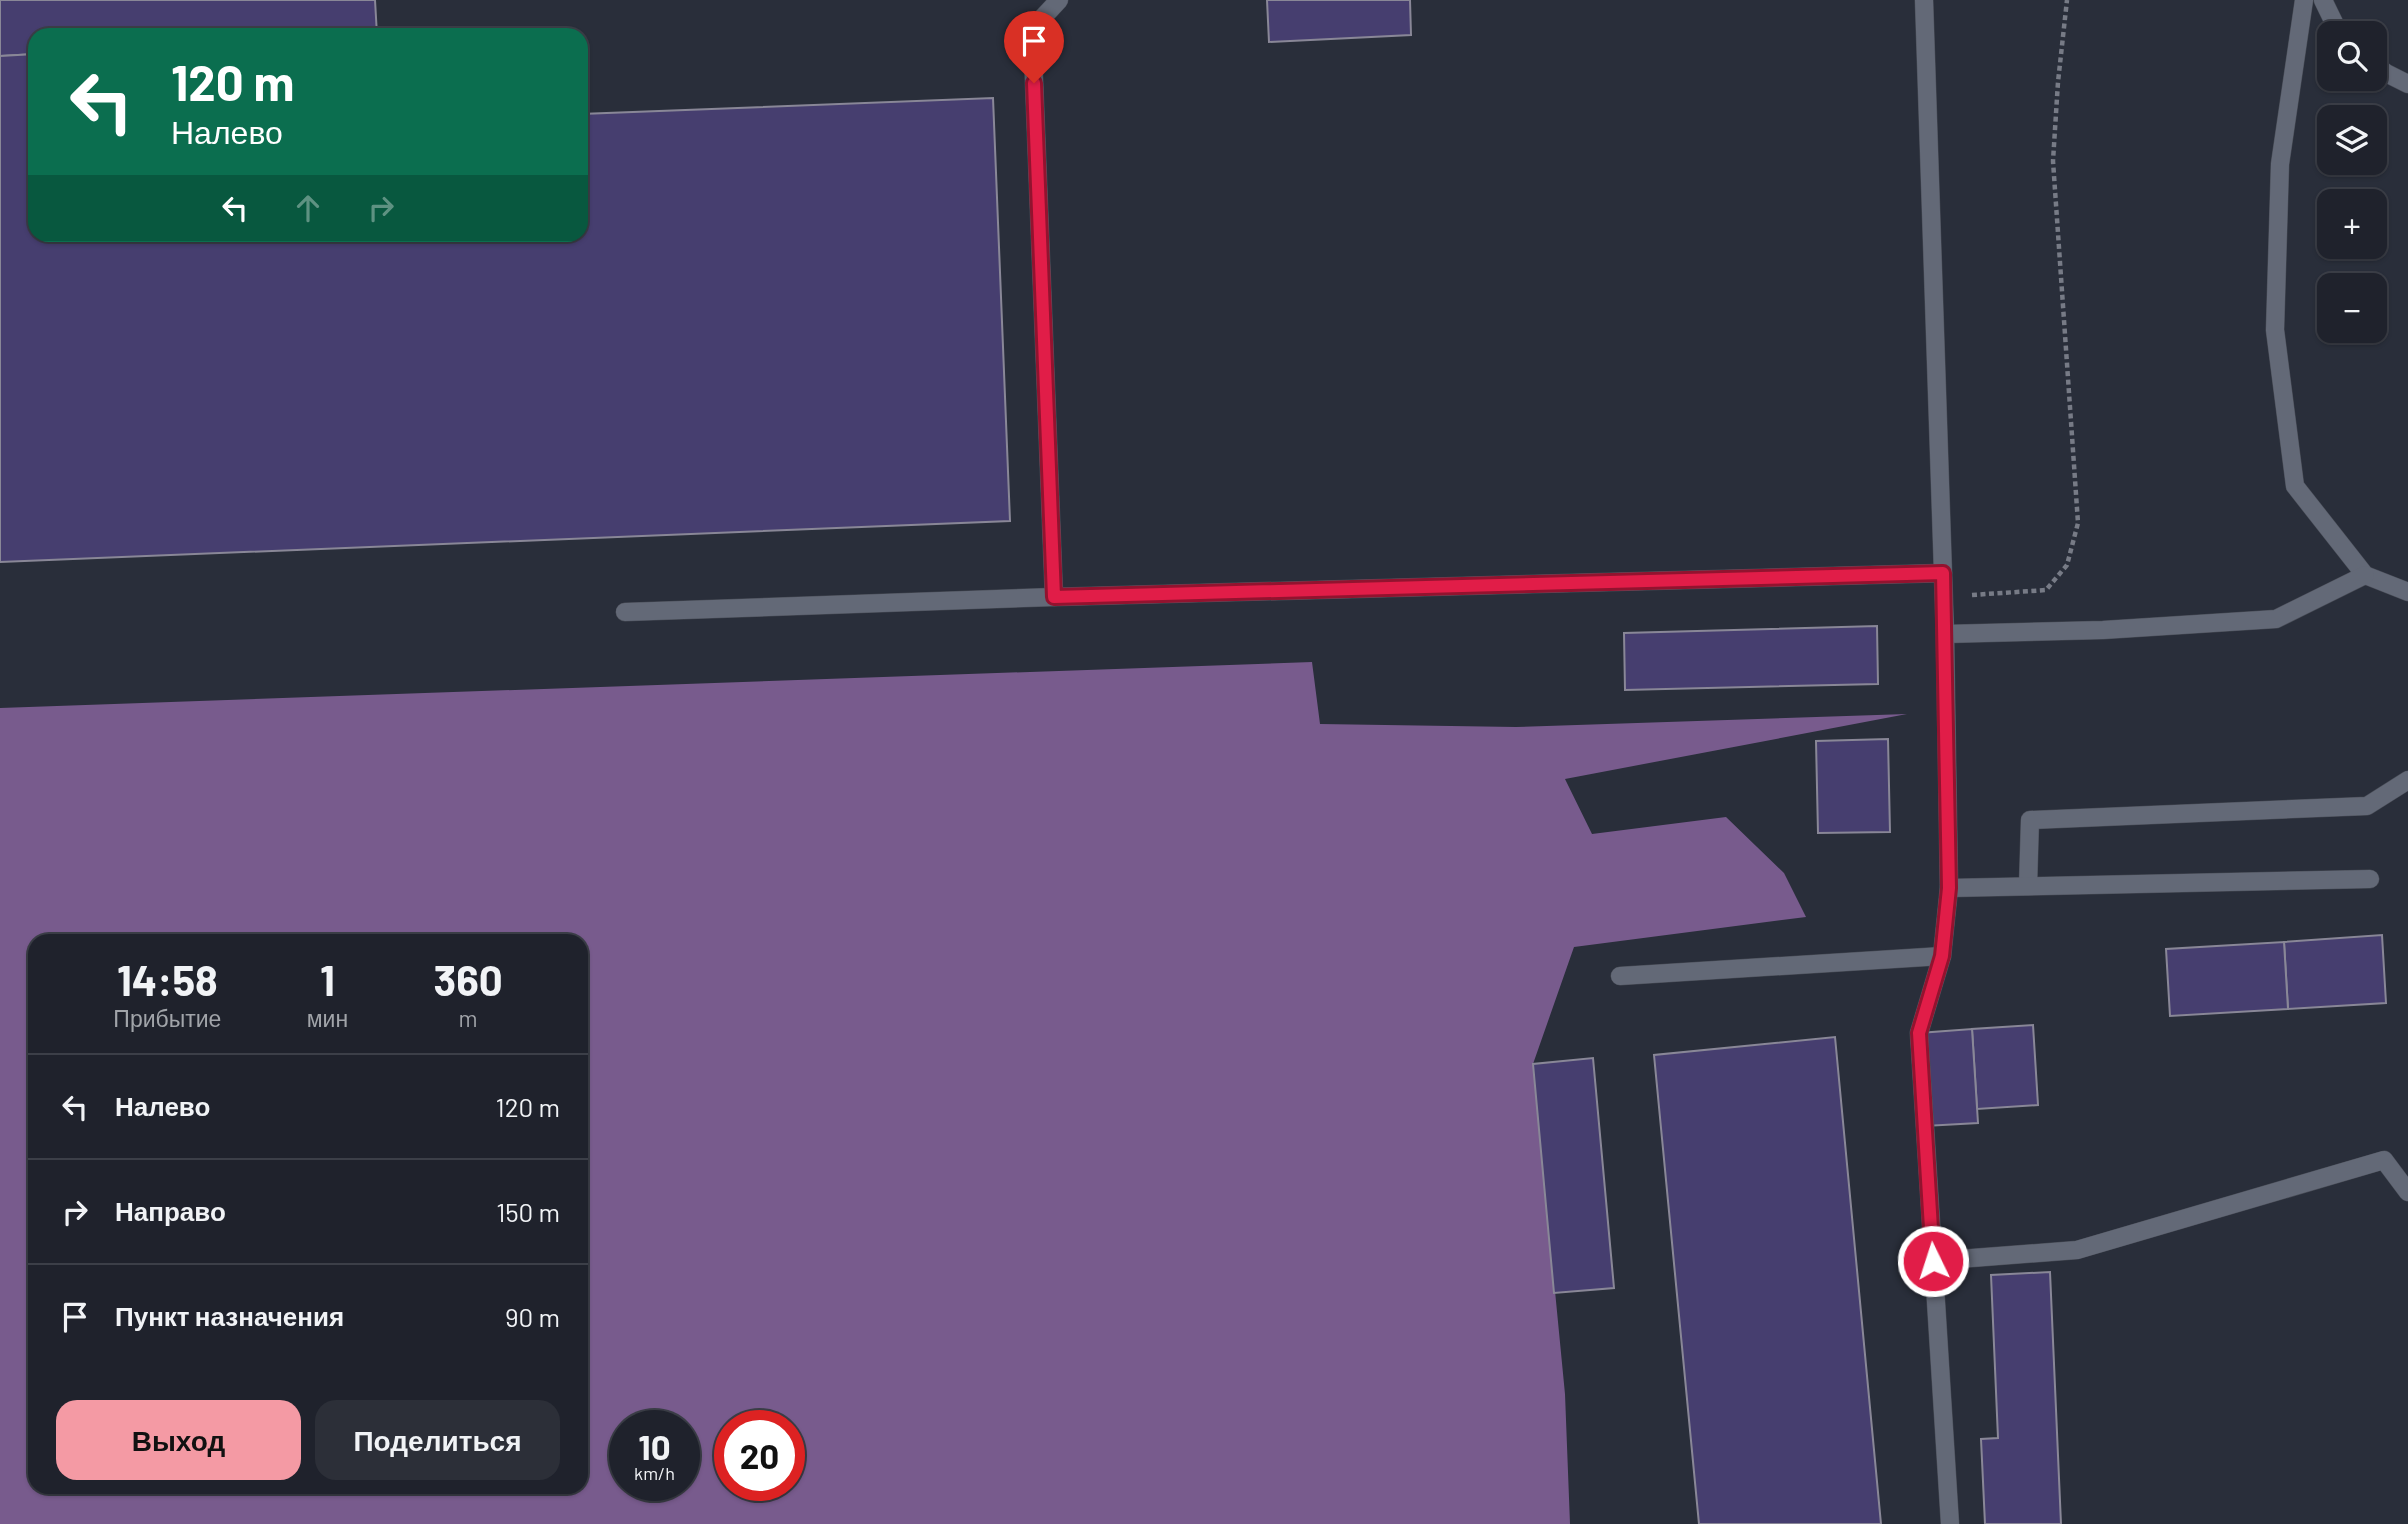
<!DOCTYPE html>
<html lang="ru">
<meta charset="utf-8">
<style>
:root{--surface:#1f222c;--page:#2c2f38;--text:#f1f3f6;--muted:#a1a4a9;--line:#3c3f48;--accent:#f49aa4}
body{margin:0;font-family:Barlow,sans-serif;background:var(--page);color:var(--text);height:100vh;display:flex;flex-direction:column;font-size:26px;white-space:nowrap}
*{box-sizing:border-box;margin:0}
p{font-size:23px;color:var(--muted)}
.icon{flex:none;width:38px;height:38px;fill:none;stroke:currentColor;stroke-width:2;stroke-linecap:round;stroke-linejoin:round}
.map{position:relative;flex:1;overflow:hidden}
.panel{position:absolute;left:28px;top:934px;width:560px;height:560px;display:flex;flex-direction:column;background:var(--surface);border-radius:21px;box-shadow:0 2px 5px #0004,0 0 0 2px var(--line)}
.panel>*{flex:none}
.top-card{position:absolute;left:28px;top:28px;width:560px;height:214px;border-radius:21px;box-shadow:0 2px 5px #0004,0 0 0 2px var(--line);background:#0b6e4f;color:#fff;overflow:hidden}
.fabs{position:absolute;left:2317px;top:21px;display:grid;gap:14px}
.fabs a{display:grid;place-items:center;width:70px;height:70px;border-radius:14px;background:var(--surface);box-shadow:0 2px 5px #0004,0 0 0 2px var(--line);font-size:35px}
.speed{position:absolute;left:609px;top:1410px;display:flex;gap:14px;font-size:35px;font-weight:700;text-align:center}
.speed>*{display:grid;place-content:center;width:91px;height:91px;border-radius:50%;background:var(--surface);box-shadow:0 2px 5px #0004,0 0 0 2px var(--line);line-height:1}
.speed small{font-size:18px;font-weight:400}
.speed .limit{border:10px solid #d22;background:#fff;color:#111}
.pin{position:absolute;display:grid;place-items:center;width:60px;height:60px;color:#fff;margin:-72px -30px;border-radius:50% 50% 50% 0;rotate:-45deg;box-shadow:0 0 7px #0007}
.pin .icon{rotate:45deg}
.me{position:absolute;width:77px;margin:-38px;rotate:356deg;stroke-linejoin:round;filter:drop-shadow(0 0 5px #0008)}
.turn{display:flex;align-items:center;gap:24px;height:147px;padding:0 28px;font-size:32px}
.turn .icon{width:91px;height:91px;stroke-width:2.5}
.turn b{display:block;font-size:49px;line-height:60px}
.lanes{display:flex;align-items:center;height:66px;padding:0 28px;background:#0003;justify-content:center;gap:35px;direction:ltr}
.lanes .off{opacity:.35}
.eta{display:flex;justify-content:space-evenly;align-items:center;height:119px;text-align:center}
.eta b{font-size:42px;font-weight:700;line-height:49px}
.primary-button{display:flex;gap:14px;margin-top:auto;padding:14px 28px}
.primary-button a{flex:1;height:80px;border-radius:21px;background:var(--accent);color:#111;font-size:28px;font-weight:700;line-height:80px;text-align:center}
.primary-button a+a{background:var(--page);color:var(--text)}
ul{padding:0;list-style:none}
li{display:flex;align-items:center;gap:21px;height:105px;padding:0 28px;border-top:2px solid var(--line)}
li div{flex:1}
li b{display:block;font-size:26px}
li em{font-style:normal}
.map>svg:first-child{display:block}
.forest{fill:#785b8d;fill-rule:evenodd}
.building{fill:#463e6f;stroke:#898797;stroke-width:2}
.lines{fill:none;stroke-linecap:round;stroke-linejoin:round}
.minor-casing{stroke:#484c56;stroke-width:19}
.path{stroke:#777b86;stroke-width:4.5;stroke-dasharray:5 3.5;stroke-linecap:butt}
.minor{stroke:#636977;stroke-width:18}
.route-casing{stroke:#92132f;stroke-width:18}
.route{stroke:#e11d48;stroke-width:12}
</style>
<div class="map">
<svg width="2408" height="1524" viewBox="0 0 2408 1524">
<rect width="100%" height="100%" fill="#292e3a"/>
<path class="forest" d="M1312,662L1320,724L1516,727L1907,714L1565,779L1592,834L1726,817L1784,873L1806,917L1574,947L1533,1064L1565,1394L1570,1524H0V708ZM35,942H581V1488H35ZM625,1426H684V1486H625ZM730,1426H789V1486H730Z"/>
<g class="building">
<polygon points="0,0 375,0 377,35 35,35 35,54 0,56"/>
<polygon points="1267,0 1410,0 1411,35 1269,42"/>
<polygon points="35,54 35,234 581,234 581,114 993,98 1010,521 0,562 0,56"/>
<polygon points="1877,626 1878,684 1625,690 1624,633"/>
<polygon points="1888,739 1890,832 1818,833 1816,741"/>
<polygon points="2382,935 2386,1003 2288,1009 2284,942"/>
<polygon points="2284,942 2288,1009 2170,1016 2166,949"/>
<polygon points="2033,1025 2038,1105 1977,1109 1972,1029"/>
<polygon points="1972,1029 1978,1123 1925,1126 1919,1033"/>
<polygon points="1835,1037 1881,1524 1699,1524 1654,1055"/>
<polygon points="1593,1058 1614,1288 1554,1293 1533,1064"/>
<polygon points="2050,1272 2061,1524 1985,1524 1981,1439 1998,1438 1991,1275"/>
</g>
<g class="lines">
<defs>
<g id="minor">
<polyline points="1924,0 1945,634 1949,888 1942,956 1919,1033 1950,1524"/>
<polyline points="2304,0 2280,164 2275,330 2295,486 2365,575 2408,592"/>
<polyline points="2323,0 2339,33"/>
<polyline points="2375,64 2386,73 2408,84"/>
<polyline points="1054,597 1032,29 1059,0"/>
<polyline points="625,612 1054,597 1943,573"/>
<polyline points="1945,634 2103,630 2276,619 2365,575"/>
<polyline points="2028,886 2030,820 2367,806 2408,780"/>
<polyline points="1949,888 2370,879"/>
<polyline points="1620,976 1942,956"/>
<polyline points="1933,1261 2077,1250 2384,1160 2408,1192"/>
</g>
</defs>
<use href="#minor" class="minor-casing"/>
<polyline class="path" points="1972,595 2046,590 2067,565 2078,523 2053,161 2058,82 2067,0"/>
<use href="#minor" class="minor"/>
</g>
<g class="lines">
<defs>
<polyline id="route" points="1034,83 1054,597 1943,573 1949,888 1942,956 1919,1033 1933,1261"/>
</defs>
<use href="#route" class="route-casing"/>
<use href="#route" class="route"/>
</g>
</svg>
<div class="fabs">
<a><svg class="icon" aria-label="search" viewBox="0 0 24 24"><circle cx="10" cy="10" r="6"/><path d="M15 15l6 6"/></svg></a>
<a><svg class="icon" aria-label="layers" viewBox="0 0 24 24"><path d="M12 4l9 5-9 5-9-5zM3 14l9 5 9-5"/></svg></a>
<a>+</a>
<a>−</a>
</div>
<div class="speed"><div>10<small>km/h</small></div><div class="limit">20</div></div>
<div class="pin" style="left:1034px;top:83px;background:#d93025"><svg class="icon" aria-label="arrive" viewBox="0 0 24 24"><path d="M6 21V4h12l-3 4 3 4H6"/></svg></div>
<svg class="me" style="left:1933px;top:1261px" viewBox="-20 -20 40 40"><circle r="17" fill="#e11d48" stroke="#fff" stroke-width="3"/><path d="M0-11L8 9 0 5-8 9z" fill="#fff"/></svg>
<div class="top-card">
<div class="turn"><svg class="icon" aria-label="left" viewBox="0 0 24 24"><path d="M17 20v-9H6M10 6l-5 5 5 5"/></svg><div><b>120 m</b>Налево</div></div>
<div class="lanes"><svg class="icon" aria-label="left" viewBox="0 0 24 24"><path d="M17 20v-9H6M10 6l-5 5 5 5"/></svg><svg class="icon off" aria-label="ahead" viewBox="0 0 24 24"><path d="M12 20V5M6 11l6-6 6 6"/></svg><svg class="icon off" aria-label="right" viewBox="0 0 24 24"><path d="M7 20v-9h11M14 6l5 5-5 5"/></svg></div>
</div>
<section class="panel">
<div class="eta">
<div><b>14:58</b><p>Прибытие</p></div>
<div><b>1</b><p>мин</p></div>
<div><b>360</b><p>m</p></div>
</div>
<ul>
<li><svg class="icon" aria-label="left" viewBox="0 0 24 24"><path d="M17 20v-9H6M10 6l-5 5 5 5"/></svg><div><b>Налево</b></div><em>120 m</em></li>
<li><svg class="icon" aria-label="right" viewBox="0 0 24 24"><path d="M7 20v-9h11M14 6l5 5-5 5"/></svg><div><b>Направо</b></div><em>150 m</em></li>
<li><svg class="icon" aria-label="arrive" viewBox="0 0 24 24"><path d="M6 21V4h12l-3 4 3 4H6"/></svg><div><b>Пункт назначения</b></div><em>90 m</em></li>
</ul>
<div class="primary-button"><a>Выход</a><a>Поделиться</a></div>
</section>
</div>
